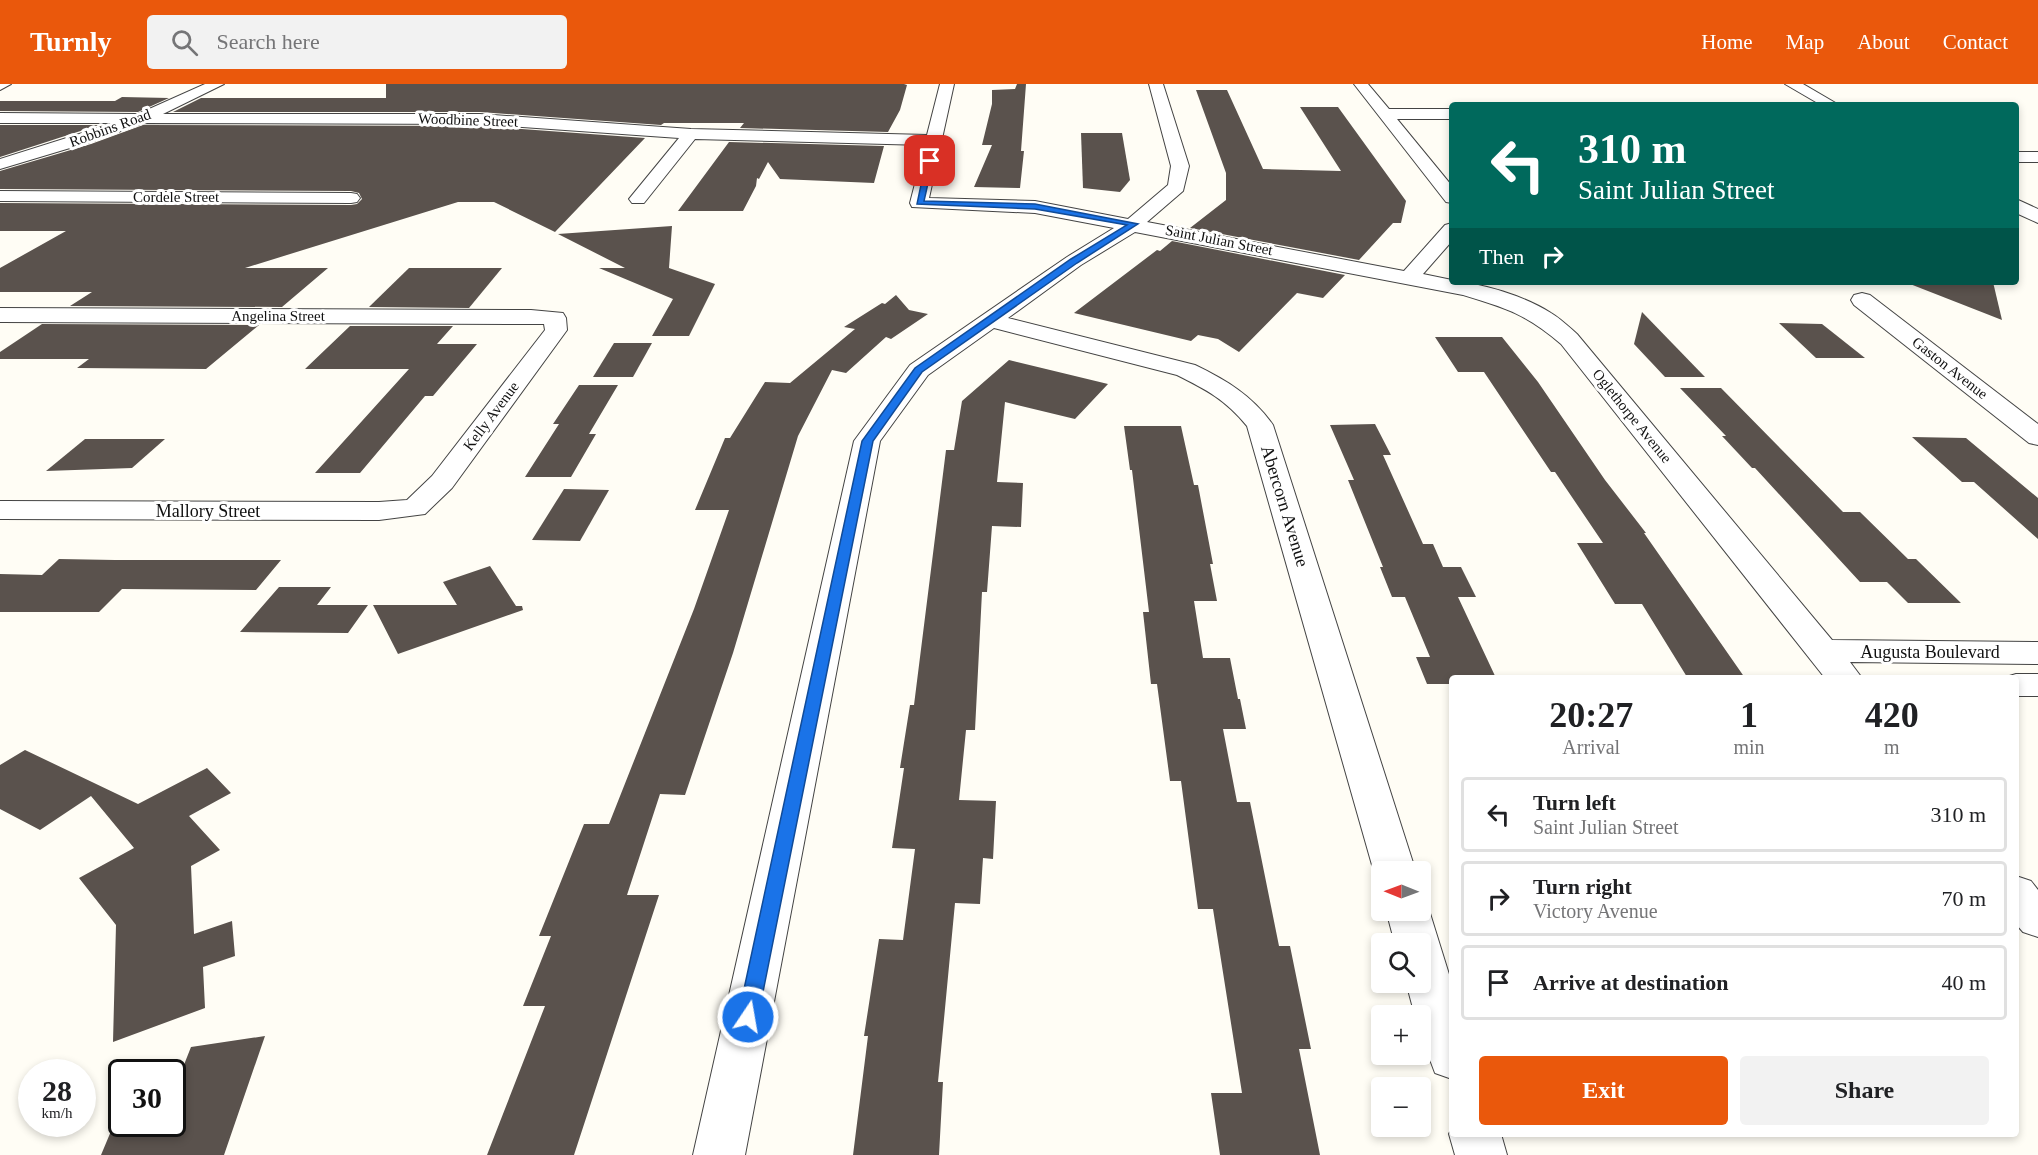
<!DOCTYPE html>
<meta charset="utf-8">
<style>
:root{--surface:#fff;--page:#f2f2f2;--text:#202124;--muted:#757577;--line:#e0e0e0;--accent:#ea580c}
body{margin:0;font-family:"Times New Roman",serif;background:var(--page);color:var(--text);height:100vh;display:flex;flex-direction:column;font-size:22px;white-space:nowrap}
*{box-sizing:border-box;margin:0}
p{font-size:20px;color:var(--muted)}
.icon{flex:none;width:33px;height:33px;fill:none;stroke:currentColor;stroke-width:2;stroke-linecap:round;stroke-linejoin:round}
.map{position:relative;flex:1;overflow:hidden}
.details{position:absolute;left:1449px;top:591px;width:570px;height:462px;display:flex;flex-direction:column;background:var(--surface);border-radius:6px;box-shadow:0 3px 9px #0003}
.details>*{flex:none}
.hud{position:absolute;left:1449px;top:18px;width:570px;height:183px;border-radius:6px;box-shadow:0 3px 9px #0003;background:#00695c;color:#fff;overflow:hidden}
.needle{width:39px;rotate:271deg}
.buttons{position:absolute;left:1371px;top:777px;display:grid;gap:12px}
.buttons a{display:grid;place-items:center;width:60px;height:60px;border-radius:6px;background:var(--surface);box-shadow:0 3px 9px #0003;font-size:30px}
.speed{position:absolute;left:18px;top:975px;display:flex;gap:12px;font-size:30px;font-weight:700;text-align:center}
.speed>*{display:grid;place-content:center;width:78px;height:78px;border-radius:50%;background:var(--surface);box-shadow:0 3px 9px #0003;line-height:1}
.speed small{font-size:15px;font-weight:400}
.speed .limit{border:3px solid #111;border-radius:9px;background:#fff;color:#111}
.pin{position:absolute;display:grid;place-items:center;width:51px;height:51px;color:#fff;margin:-26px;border-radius:12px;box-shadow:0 3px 9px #0006}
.me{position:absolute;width:66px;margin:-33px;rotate:12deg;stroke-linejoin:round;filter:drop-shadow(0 0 4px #0008)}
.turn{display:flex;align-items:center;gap:21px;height:126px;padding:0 30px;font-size:27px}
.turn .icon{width:78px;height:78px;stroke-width:2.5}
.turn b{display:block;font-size:42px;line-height:51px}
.then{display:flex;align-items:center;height:57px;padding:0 30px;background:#0003;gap:12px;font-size:22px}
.eta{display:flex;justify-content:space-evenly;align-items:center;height:102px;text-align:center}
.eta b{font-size:36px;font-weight:700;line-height:42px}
.cta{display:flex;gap:12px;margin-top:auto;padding:12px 30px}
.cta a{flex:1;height:69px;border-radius:6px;background:var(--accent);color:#fff;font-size:24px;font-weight:700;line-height:69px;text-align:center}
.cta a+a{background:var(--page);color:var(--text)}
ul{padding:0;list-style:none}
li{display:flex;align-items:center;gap:18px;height:75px;margin:0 12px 9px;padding:0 18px;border:3px solid var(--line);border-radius:6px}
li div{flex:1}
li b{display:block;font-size:22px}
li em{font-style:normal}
header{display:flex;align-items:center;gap:36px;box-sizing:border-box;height:84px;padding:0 30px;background:var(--accent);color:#fff}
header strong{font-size:28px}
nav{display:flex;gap:33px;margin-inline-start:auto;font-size:21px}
.search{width:420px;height:54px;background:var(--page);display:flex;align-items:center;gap:15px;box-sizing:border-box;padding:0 21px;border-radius:6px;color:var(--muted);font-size:22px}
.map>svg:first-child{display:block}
.building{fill:#5a524d}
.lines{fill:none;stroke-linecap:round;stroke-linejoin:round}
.minor-casing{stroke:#444;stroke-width:2}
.minor{fill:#fff;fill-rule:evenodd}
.route{fill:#1a73e8;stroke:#114b97;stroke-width:1.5}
.labels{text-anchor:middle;stroke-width:6;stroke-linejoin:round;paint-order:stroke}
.far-street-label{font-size:15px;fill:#111;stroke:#fff}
.street-label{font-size:18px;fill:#111;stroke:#fff}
</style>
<header>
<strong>Turnly</strong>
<div class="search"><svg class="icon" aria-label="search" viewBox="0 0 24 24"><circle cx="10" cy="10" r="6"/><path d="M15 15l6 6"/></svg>Search here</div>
<nav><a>Home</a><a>Map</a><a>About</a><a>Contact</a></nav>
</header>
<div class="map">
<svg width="2038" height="1071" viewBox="0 0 2038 1071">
<rect width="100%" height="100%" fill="#fffdf5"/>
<g class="building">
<polygon points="386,0 904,0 907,1 900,26 888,48 740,44 744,39 664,39 661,41 480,28 173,28 201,14 386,14"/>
<polygon points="1017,0 1026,0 1021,67 1024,67 1020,104 974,103 992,61 982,61 992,20 992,6 1015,5"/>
<polygon points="1196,6 1227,6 1263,85 1341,87 1300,23 1338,23 1406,117 1401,139 1393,139 1359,176 1190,144 1226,116 1226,89"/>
<polygon points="122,13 169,14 138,28 0,27 0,17 115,17"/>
<polygon points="0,41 99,41 0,73"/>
<polygon points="143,41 480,42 645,54 555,148 494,118 458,118 245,184 328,184 282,223 70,222 92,208 0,208 0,184 66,147 0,147 0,119 351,121 357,120 362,115 359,109 351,107 0,105 0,87 91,60"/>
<polygon points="1081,49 1122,49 1130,96 1120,108 1083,104"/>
<polygon points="729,58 884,62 874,99 780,95 768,78 759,95 757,94 756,102 743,127 678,127"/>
<polygon points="672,142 669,184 715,200 689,252 652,252 673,215 599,184 625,184 558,150"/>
<polygon points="1172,157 1345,191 1323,214 1297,209 1239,268 1218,255 1198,251 1191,257 1074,229 1157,166 1160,167"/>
<polygon points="409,184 502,184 469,224 369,223"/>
<polygon points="1910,198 1993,198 2002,236 1910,200"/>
<polygon points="896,211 909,226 928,230 891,255 886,253 846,289 832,286 798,352 733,569 685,711 660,710 627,811 659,811 574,1071 487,1071 545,922 523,922 551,852 539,852 584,740 609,740 694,525 729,426 695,426 725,354 730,354 765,298 790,299 855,245 844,243 882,219 885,220"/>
<polygon points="1642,228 1705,293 1665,293 1634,260"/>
<polygon points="1779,239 1822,240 1865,274 1816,274"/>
<polygon points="42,240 259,241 206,285 77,284 89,275 0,275 0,268"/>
<polygon points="350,242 453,242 437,260 477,260 433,312 425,312 360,389 315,389 409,285 305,285"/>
<polygon points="1435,253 1502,253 1538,298 1605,396 1646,449 1644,449 1745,594 1687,593 1642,520 1615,520 1577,459 1603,459 1555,388 1551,388 1484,288 1458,288"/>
<polygon points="614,259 652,259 633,293 593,293"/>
<polygon points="1009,276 1108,300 1075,335 1005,318 997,398 1023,399 1021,443 992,442 987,508 982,508 975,646 966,646 959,716 996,717 993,775 983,774 980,820 955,819 938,998 943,998 939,1071 853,1071 868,952 864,952 879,855 903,856 915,765 892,764 904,684 900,684 910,621 914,621 946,366 954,366 962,317"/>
<polygon points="579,301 618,301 589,350 596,350 571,393 525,393 559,340 553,340"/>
<polygon points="1680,304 1721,304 1843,428 1860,428 1908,475 1916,475 1961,519 1908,519 1887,498 1860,498 1755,384 1752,384 1722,352 1726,352"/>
<polygon points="1375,340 1391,371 1383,371 1423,460 1433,460 1443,483 1461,483 1476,513 1458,513 1496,594 1452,594 1452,600 1427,600 1416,573 1430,573 1405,513 1392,513 1380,483 1383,483 1348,396 1354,396 1330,341"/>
<polygon points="1124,342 1181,342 1194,401 1198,401 1213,480 1210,480 1217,517 1194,517 1203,574 1230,574 1238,615 1240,615 1246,645 1223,645 1237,718 1250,718 1279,862 1290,862 1311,965 1299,965 1320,1071 1220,1071 1211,1009 1242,1009 1213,825 1198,825 1181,697 1170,697 1157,600 1151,600 1143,528 1149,528 1132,386 1130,386"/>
<polygon points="1912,353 1966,354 2038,414 2038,455 1974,398 1962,398"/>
<polygon points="85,355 165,355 132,384 46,387"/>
<polygon points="564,405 609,406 580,457 532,456"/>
<polygon points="59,475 115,476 281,476 256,506 122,505 99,528 0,528 0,490 42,491"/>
<polygon points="490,482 516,522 522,522 523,526 398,570 373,521 457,521 443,498"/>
<polygon points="279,503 331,503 317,521 368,521 348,549 240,548"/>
<polygon points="25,666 138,720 207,684 231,709 189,732 220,766 191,782 194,850 232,837 235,872 203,883 205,924 113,958 116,841 79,794 134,764 91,712 40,746 0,725 0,681"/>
<polygon points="265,952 224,1071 101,1071 114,1040 172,1040 172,1011 191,963"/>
</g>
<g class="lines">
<defs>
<g id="minor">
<polygon points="0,0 11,0 0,6"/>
<path d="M205,0H224L163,30H480L691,45L927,51L940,0H954L929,114L1035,117L1128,135L1168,101L1171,82L1149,0H1163L1189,82L1183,107L1147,138L1404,187L1445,141L1452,139V157L1423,190L1452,196V198C1481,198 1526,213 1551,229C1561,235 1569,243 1577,250L1832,556L2038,558V580L1850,578L1862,594H1825L1561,260C1526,230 1506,224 1463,211L1135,148L1081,181L1008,234L1195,281C1226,296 1253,312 1273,341L1416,788H1382V800L1374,788L1247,342C1226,316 1207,306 1177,291L994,244L928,291L880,357L745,1071H693L854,357L910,281L1067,173L1114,144L1035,129L912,123L910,119L925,61L695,55L644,119H632L629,115L679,54L480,40L143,39L90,58L0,85V75L114,39H0V29L138,30Z"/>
<polygon points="1354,0 1368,0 1389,25 1452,25 1452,35 1397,35 1452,102 1452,119 1446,118"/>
<polygon points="1785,0 1803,0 1839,21 1821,21"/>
<rect x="2016" y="68" width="22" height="10"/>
<polygon points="0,107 351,109 357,110 360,114 357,118 351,119 0,117"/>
<polygon points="2016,115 2038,125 2038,139 2016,129"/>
<polygon points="1862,209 1870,211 2038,340 2038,361 2029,359 1854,221 1851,216 1854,211"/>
<polygon points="0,224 531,226 563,229 566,234 567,246 452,404 425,430 379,436 0,435 0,417 379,418 407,416 432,392 545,246 544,240 531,240 0,238"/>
<polygon points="2016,590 2038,590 2038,612 2016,612 2016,594 2003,594"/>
<polygon points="2016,792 2031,797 2038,806 2038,853 2023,848 2016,840"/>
<polygon points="1420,813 1429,826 1452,900 1452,995 1435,989 1420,949 1420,932 1415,932 1406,898 1420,898 1420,860 1395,860 1386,826 1420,826"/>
<polygon points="1452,1044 1452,1050 1501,1050 1507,1071 1455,1071 1449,1050"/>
</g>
</defs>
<use href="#minor" class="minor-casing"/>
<use href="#minor" class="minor"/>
</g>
<polygon class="route" points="930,75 933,77 924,117 1035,120 1138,140 1077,179 922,288 873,357 758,933 755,939 748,941 741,939 738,933 862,357 915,284 1071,175 1127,141 1035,125 917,120 926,77"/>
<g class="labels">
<g class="far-street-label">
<text transform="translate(468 36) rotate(2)" y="5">Woodbine Street</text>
<text transform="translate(110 44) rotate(-20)" y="5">Robbins Road</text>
<text x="176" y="118">Cordele Street</text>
<text transform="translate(1219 156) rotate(11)" y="5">Saint Julian Street</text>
<text x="278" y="237">Angelina Street</text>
<text transform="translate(1950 284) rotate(38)" y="5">Gaston Avenue</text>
<text transform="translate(491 332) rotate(-53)" y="5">Kelly Avenue</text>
<text transform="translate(1632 332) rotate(51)" y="5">Oglethorpe Avenue</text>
</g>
<g class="street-label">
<text transform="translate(1285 422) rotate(73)" y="6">Abercorn Avenue</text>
<text x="208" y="433">Mallory Street</text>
<text x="1930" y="574">Augusta Boulevard</text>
</g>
</g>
</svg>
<div class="buttons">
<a><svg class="needle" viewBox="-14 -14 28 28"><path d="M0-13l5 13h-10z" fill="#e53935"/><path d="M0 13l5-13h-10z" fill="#757577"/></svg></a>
<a><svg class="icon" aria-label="search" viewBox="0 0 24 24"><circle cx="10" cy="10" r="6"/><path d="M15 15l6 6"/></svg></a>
<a>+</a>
<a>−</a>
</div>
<div class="speed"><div>28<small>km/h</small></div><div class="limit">30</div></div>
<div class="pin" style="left:930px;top:77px;background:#d93025"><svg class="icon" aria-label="arrive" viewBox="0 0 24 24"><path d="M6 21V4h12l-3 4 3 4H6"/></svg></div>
<svg class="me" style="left:748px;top:933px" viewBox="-20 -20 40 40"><circle r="17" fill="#1a73e8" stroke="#fff" stroke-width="3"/><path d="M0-11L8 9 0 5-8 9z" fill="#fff"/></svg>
<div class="hud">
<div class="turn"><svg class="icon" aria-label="left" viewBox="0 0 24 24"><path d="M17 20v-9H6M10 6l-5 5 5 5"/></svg><div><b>310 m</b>Saint Julian Street</div></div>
<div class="then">Then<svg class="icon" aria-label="right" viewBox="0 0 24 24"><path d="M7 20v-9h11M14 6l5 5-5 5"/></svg></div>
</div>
<section class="details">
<div class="eta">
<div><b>20:27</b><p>Arrival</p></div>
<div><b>1</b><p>min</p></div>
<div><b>420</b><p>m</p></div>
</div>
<ul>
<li><svg class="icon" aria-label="left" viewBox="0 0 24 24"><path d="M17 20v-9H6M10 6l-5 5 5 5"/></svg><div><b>Turn left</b><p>Saint Julian Street</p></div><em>310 m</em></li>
<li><svg class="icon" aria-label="right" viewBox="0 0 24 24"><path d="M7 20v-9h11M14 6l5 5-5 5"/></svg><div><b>Turn right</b><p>Victory Avenue</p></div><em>70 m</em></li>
<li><svg class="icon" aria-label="arrive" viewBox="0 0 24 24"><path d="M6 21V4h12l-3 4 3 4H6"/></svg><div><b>Arrive at destination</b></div><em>40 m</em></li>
</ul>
<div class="cta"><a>Exit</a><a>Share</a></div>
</section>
</div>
